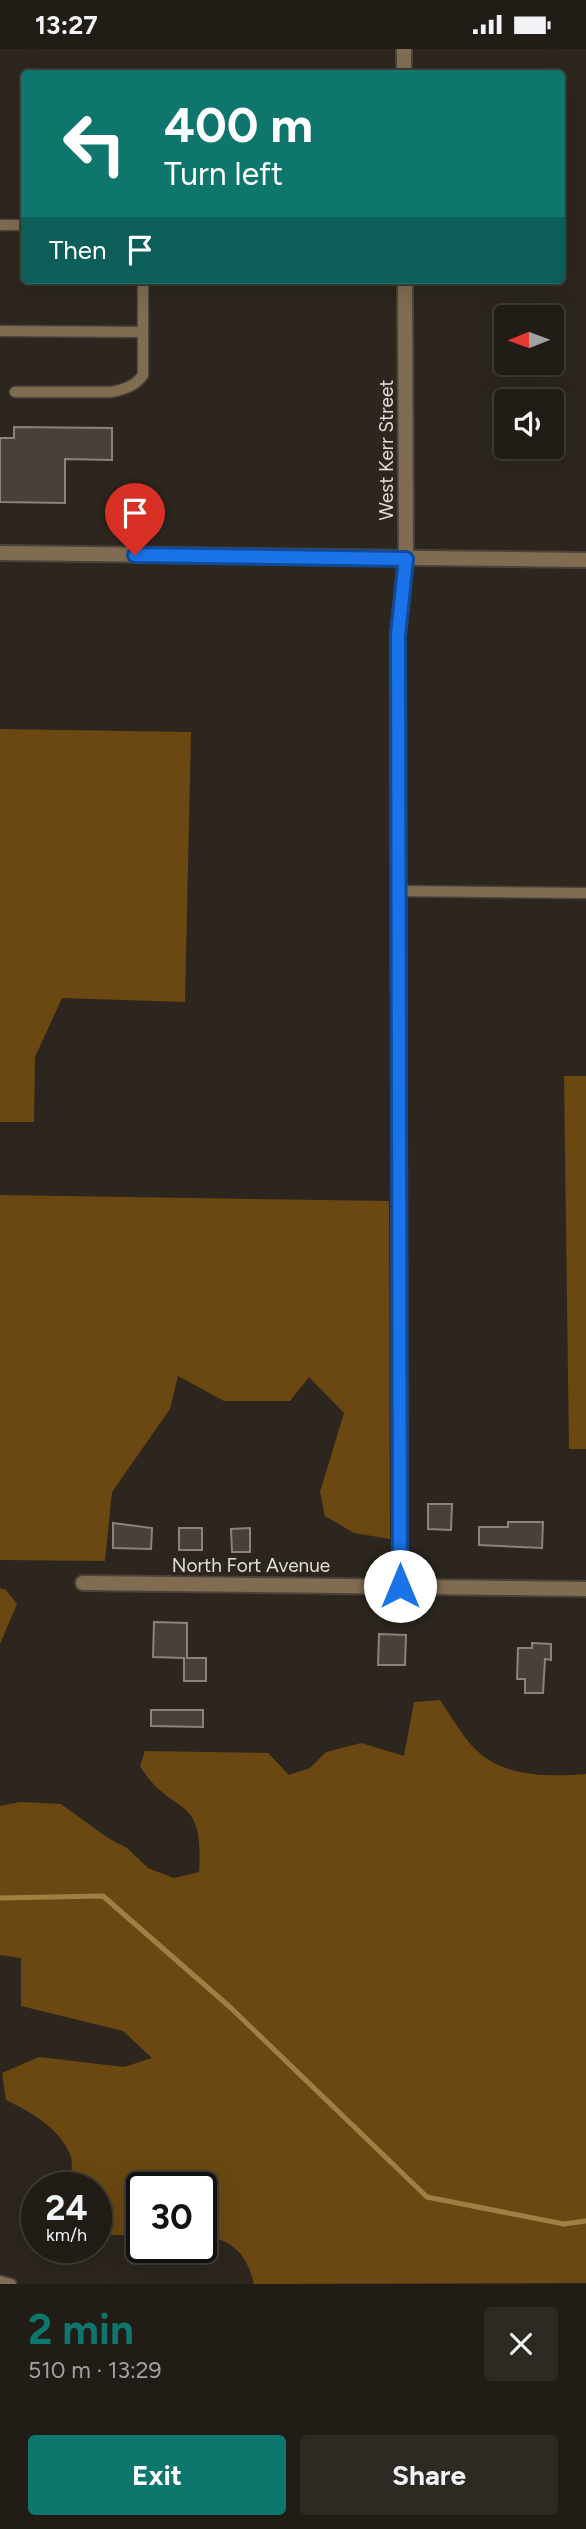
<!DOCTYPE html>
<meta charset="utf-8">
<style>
:root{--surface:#211c16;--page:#2d2923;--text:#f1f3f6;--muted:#a2a1a1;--line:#3e3a35;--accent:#0f766e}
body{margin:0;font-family:Figtree,sans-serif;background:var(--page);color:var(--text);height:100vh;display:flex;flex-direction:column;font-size:26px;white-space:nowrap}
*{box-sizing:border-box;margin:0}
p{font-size:23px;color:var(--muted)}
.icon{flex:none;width:38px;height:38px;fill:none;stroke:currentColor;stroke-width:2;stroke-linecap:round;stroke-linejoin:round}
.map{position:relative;height:2235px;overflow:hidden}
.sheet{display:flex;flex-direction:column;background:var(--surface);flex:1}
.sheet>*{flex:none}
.top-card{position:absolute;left:21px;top:21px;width:544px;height:214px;border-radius:7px;box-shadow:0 7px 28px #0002,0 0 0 2px var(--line);background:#0f766e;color:#fff;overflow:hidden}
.needle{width:46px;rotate:269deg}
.tools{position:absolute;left:494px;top:256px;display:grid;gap:14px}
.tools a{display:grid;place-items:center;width:70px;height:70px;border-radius:7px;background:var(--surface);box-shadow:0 7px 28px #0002,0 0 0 2px var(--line);font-size:35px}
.speed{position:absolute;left:21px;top:2123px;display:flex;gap:14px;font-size:35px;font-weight:700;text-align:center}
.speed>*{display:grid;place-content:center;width:91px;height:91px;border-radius:50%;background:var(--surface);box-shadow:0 7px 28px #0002,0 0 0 2px var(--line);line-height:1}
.speed small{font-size:18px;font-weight:400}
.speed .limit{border:4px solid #111;border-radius:10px;background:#fff;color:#111}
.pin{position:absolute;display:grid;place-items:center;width:60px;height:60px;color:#fff;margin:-72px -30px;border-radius:50% 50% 50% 0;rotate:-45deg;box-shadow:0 0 7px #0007}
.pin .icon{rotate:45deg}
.me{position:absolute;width:77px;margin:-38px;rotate:0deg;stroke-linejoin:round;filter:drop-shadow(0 0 5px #0008)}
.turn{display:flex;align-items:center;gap:24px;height:147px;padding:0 28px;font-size:32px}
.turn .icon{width:91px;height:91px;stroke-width:2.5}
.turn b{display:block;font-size:49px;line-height:60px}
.then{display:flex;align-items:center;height:66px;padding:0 28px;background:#0003;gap:14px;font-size:26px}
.round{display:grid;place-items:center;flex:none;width:74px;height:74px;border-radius:7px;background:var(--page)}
.overview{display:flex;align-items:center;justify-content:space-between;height:119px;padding:0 28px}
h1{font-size:42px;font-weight:700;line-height:52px;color:var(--accent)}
.button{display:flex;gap:14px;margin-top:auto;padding:14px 28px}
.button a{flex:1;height:80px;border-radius:7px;background:var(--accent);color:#fff;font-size:28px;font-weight:700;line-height:80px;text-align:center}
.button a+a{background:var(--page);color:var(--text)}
.status{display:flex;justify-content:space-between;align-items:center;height:49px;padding:0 35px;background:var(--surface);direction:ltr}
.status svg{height:19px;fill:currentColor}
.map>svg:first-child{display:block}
.forest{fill:#6b4811}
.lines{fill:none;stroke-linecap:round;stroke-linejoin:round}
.stream{stroke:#a07f43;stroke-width:5}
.building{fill:#474139;stroke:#8b837a;stroke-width:2}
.lane-casing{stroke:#49433c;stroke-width:13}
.street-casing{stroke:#49433c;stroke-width:18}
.lane{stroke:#806c51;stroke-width:10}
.street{stroke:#806c51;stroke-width:14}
.route-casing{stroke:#114b97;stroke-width:18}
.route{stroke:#1a73e8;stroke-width:12}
.labels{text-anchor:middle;stroke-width:7;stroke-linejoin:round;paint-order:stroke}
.street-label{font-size:19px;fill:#e1ddd8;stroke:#2c261e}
</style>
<div class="status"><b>13:27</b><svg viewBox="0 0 49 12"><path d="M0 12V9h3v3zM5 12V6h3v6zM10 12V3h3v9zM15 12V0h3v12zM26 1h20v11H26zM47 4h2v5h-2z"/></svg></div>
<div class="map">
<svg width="586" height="2235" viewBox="0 0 586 2235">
<rect width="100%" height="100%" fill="#2c261e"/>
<g class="forest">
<polygon points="0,680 191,683 185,953 62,949 35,1008 34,1073 0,1073"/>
<polygon points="564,1027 586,1027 586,1400 569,1400"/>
<polygon points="0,1146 389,1152 390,1490 354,1484 325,1467 320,1443 344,1364 309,1328 290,1352 224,1352 178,1327 170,1360 112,1443 105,1512 0,1511"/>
<polygon points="0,1539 6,1541 17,1555 0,1595"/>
<path d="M440,1651C451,1667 462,1687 476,1701C504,1728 549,1728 586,1725V2234L254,2235C246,2203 233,2192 201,2185V2138H142V2186H96V2138H70C70,2129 74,2113 70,2105C58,2078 31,2063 6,2051L2,2024L39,2008L124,2018L152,2009L123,1982L21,1957V1909L0,1906V1757L20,1753L61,1755L108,1789L127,1799L148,1819L174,1829L199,1823C205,1741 172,1770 140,1717L145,1702L268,1704L289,1726L310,1719L326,1703L361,1694L404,1707L414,1653Z"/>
</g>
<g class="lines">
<polyline class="stream" points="0,1849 103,1847 231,1959 427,2148 564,2175 586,2172"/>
</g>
<g class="building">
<polygon points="14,378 112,379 112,411 65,410 65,454 0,453 0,389 14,389"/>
<polygon points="428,1455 452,1455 451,1481 428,1480"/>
<polygon points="508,1473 543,1473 542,1499 479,1496 479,1478 508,1478"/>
<polygon points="113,1474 152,1479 151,1500 113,1499"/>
<rect x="179" y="1479" width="23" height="22"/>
<polygon points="250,1479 250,1503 232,1503 231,1480"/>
<polygon points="154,1573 187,1574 187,1609 206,1609 206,1632 184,1632 184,1609 153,1608"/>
<polygon points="379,1585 406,1586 405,1616 378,1616"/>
<polygon points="532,1594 551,1595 551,1611 545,1610 543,1644 525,1644 525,1630 517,1630 518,1599 532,1599"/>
<polygon points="151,1661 203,1661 203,1678 151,1677"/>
</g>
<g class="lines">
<defs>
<g id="lane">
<polyline points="0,176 24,176"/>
<polyline points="0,282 143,283"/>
<path d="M15,343H112C125,340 135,337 143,326V231"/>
<polyline points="398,842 586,844"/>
<polyline points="0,2232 11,2235"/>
</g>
<g id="street">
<polyline points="404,0 404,24"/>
<polyline points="0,504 586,511"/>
<polyline points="83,1534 586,1540"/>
<polyline points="400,1537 398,586 406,510 405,231"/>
</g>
</defs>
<use href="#lane" class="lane-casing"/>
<use href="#street" class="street-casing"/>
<use href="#lane" class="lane"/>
<use href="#street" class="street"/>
</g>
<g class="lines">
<defs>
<polyline id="route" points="135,506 406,510 398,586 400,1537"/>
</defs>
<use href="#route" class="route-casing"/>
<use href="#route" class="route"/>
</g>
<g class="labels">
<g class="street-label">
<text transform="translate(386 401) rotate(-90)" y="7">West Kerr Street</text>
<text x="251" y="1523">North Fort Avenue</text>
</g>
</g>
</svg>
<div class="tools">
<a><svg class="needle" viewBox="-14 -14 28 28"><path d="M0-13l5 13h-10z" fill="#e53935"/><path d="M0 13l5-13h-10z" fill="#a2a1a1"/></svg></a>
<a><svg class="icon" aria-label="sound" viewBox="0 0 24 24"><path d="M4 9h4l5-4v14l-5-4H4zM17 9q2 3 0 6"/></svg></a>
</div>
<div class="speed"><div>24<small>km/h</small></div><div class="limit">30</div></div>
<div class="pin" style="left:135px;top:506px;background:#d93025"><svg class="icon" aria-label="arrive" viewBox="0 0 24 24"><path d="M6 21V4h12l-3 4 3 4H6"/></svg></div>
<svg class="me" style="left:400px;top:1537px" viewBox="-20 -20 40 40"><circle r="19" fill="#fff"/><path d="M0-13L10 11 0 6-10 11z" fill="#1a73e8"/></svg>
<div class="top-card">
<div class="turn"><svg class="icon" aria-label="left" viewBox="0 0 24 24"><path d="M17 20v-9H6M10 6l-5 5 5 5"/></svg><div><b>400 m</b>Turn left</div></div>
<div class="then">Then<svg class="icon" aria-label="arrive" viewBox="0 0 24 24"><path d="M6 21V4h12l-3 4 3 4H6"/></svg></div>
</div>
</div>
<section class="sheet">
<div class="overview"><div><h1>2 min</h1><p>510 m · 13:29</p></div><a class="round"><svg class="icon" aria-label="close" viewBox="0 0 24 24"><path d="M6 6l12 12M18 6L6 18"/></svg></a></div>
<div class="button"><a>Exit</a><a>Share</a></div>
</section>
